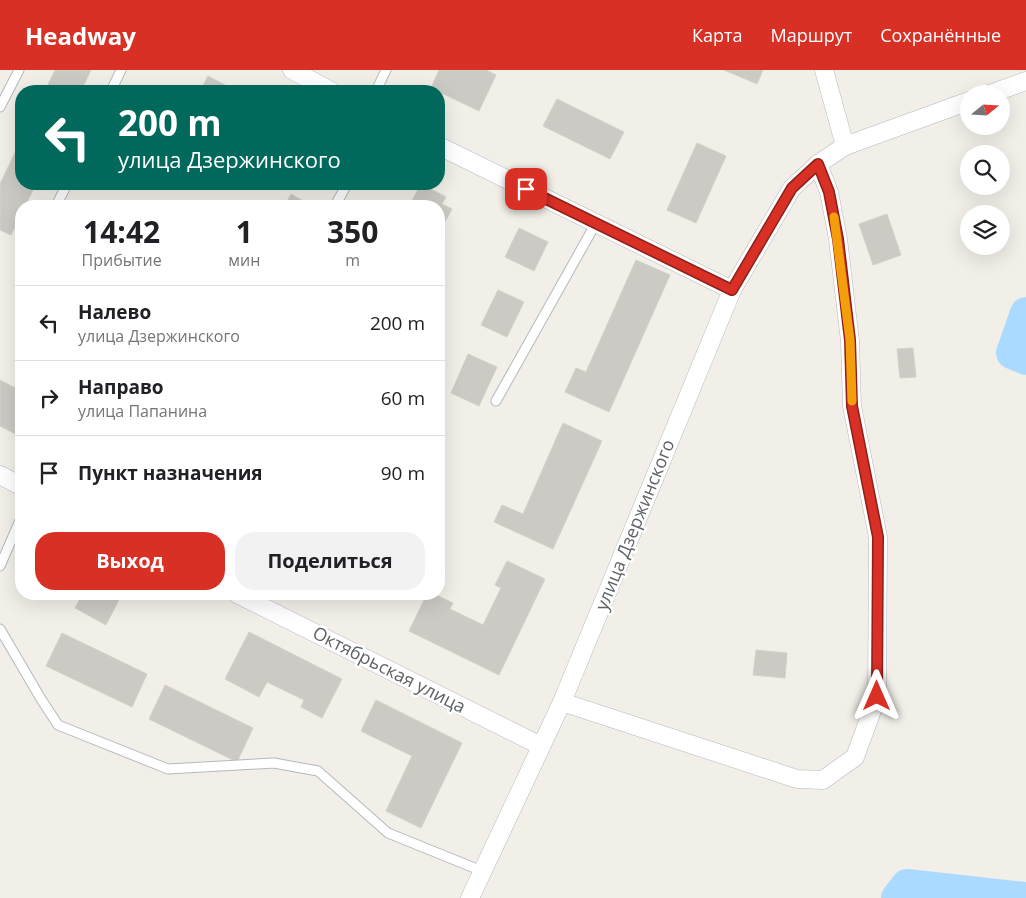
<!DOCTYPE html>
<html lang="ru">
<meta charset="utf-8">
<style>
:root{--surface:#fff;--page:#f2f2f2;--text:#202124;--muted:#757577;--line:#e0e0e0;--accent:#d93025}
body{margin:0;font-family:"Open Sans",sans-serif;background:var(--page);color:var(--text);height:100vh;display:flex;flex-direction:column;font-size:19px;white-space:nowrap}
*{box-sizing:border-box;margin:0}
p{font-size:16px;color:var(--muted)}
.icon{flex:none;width:28px;height:28px;fill:none;stroke:currentColor;stroke-width:2;stroke-linecap:round;stroke-linejoin:round}
.map{position:relative;flex:1;overflow:hidden}
.side{position:absolute;left:15px;top:130px;width:430px;height:400px;display:flex;flex-direction:column;background:var(--surface);border-radius:20px;box-shadow:0 5px 20px #0002}
.side>*{flex:none}
.guide{position:absolute;left:15px;top:15px;width:430px;height:105px;border-radius:20px;box-shadow:0 5px 20px #0002;background:#00695c;color:#fff;overflow:hidden}
.needle{width:32px;rotate:72deg}
.buttons{position:absolute;left:960px;top:15px;display:grid;gap:10px}
.buttons a{display:grid;place-items:center;width:50px;height:50px;border-radius:50%;background:var(--surface);box-shadow:0 5px 20px #0002;font-size:25px}
.pin{position:absolute;display:grid;place-items:center;width:42px;height:42px;color:#fff;margin:-21px;border-radius:10px;box-shadow:0 2px 8px #0006}
.me{position:absolute;width:55px;margin:-28px;rotate:0deg;stroke-linejoin:round;filter:drop-shadow(0 0 4px #0008)}
.turn{display:flex;align-items:center;gap:18px;height:105px;padding:0 20px;font-size:22px}
.turn .icon{width:65px;height:65px;stroke-width:2.5}
.turn b{display:block;font-size:35px;line-height:42px}
.eta{display:flex;justify-content:space-evenly;align-items:center;height:85px;text-align:center}
.eta b{font-size:30px;font-weight:700;line-height:35px}
.button{display:flex;gap:10px;margin-top:auto;padding:10px 20px}
.button a{flex:1;height:58px;border-radius:20px;background:var(--accent);color:#fff;font-size:20px;font-weight:700;line-height:58px;text-align:center}
.button a+a{background:var(--page);color:var(--text)}
ul{padding:0;list-style:none}
li{display:flex;align-items:center;gap:15px;height:75px;padding:0 20px;border-top:1px solid var(--line)}
li div{flex:1}
li b{display:block;font-size:19px}
li em{font-style:normal}
header{display:flex;align-items:center;gap:30px;box-sizing:border-box;height:70px;padding:0 25px;background:var(--accent);color:#fff}
header strong{font-size:24px}
nav{display:flex;gap:28px;margin-inline-start:auto;font-size:18px}
.map>svg:first-child{display:block}
.lines{fill:none;stroke-linecap:round;stroke-linejoin:round}
.river{stroke:#aadaff;stroke-width:32}
.building{fill:#cccac5;stroke:#d6d1c6}
.service-casing{stroke:#b5b8bc;stroke-width:11}
.minor-casing{stroke:#b5b8bc;stroke-width:19}
.service{stroke:#fff;stroke-width:9}
.minor{stroke:#fff;stroke-width:18}
.route-casing{stroke:#8d1f18;stroke-width:12}
.route{stroke:#d93025;stroke-width:9}
.slow{stroke:#f59e0b;stroke-width:9}
.labels{text-anchor:middle;stroke-width:5;stroke-linejoin:round;paint-order:stroke}
.street-label{font-size:18px;fill:#5f6368;stroke:#fff}
</style>
<header>
<strong>Headway</strong>
<nav><a>Карта</a><a>Маршрут</a><a>Сохранённые</a></nav>
</header>
<div class="map">
<svg width="1026" height="828" viewBox="0 0 1026 828">
<rect width="100%" height="100%" fill="#f1efe8"/>
<g class="lines">
<g class="river">
<polyline points="1026,243 1012,283 1026,289"/>
<polyline points="897,828 907,815 1025,828"/>
</g>
</g>
<g class="building">
<polygon points="55,0 91,0 81,21 45,21"/>
<polygon points="439,0 486,0 496,5 479,41 431,18"/>
<polygon points="724,0 763,0 757,14"/>
<polygon points="208,6 236,21 200,21"/>
<polygon points="557,29 624,62 610,89 543,56"/>
<polygon points="21,70 21,114 36,114 25,136 21,136 21,145 11,165 0,160 0,114"/>
<polygon points="697,73 726,86 696,153 667,140"/>
<polygon points="421,114 446,127 442,134 452,139 440,161 439,136 409,136"/>
<polygon points="291,124 307,133 305,136 285,136"/>
<polygon points="887,144 901,185 873,195 859,154"/>
<polygon points="519,158 548,172 534,201 505,187"/>
<polygon points="636,190 670,205 609,342 565,322 576,298 586,302"/>
<polygon points="498,220 524,232 507,267 481,255"/>
<polygon points="913,278 916,307 900,308 897,279"/>
<polygon points="468,284 497,297 479,336 451,323"/>
<polygon points="0,310 21,321 21,367 0,356"/>
<polygon points="563,353 602,371 553,479 494,452 502,435 523,444"/>
<polygon points="507,491 545,509 499,605 409,561 427,524 434,524 453,533 450,539 483,555 501,518 495,515"/>
<polygon points="74,524 122,524 106,555 75,538 81,527"/>
<polygon points="249,562 342,609 322,648 301,637 304,630 267,612 259,627 225,609"/>
<polygon points="62,563 147,604 132,637 46,596"/>
<polygon points="756,580 787,583 785,608 753,605"/>
<polygon points="165,615 253,658 237,692 149,649"/>
<polygon points="376,630 462,673 421,758 386,741 412,686 361,661"/>
</g>
<g class="lines">
<defs>
<g id="service">
<polyline points="111,21 121,0"/>
<polyline points="376,21 386,0"/>
<polyline points="0,37 19,0"/>
<polyline points="56,136 67,114"/>
<polyline points="335,136 347,114"/>
<polyline points="496,331 596,153"/>
<polyline points="0,496 21,448"/>
<polyline points="0,559 41,629 58,655 168,699 274,693 318,701 388,763 482,801"/>
</g>
<g id="minor">
<polyline points="292,0 331,21"/>
<polyline points="824,0 845,76"/>
<polyline points="990,24 1026,11"/>
<polyline points="439,76 732,220"/>
<polyline points="0,405 21,416"/>
<polyline points="237,524 541,676"/>
<polyline points="562,632 797,709 823,710 855,687 877,627 878,467 852,336 850,271 838,169 829,122 818,94"/>
<polyline points="470,828 562,632 732,220 792,118 818,94 845,76 969,31"/>
</g>
</defs>
<use href="#service" class="service-casing"/>
<use href="#minor" class="minor-casing"/>
<use href="#service" class="service"/>
<use href="#minor" class="minor"/>
</g>
<g class="lines">
<defs>
<polyline id="route" points="526,119 732,220 792,118 818,94 829,122 838,169 850,270 852,336 878,467 877,626"/>
</defs>
<use href="#route" class="route-casing"/>
<use href="#route" class="route"/>
<polyline class="slow" points="834,147 850,270 852,331"/>
</g>
<g class="labels">
<g class="street-label">
<text transform="translate(635 455) rotate(-68)" y="6">улица Дзержинского</text>
<text transform="translate(389 600) rotate(27)" y="6">Октябрьская улица</text>
</g>
</g>
</svg>
<div class="buttons">
<a><svg class="needle" viewBox="-14 -14 28 28"><path d="M0-13l5 13h-10z" fill="#e53935"/><path d="M0 13l5-13h-10z" fill="#757577"/></svg></a>
<a><svg class="icon" aria-label="search" viewBox="0 0 24 24"><circle cx="10" cy="10" r="6"/><path d="M15 15l6 6"/></svg></a>
<a><svg class="icon" aria-label="layers" viewBox="0 0 24 24"><path d="M12 4l9 5-9 5-9-5zM3 14l9 5 9-5"/></svg></a>
</div>
<div class="pin" style="left:526px;top:119px;background:#d93025"><svg class="icon" aria-label="arrive" viewBox="0 0 24 24"><path d="M6 21V4h12l-3 4 3 4H6"/></svg></div>
<svg class="me" style="left:877px;top:626px" viewBox="-20 -20 40 40"><path d="M0-17L14 15 0 8-14 15z" fill="#d93025" stroke="#fff" stroke-width="4"/></svg>
<div class="guide">
<div class="turn"><svg class="icon" aria-label="left" viewBox="0 0 24 24"><path d="M17 20v-9H6M10 6l-5 5 5 5"/></svg><div><b>200 m</b>улица Дзержинского</div></div>
</div>
<section class="side">
<div class="eta">
<div><b>14:42</b><p>Прибытие</p></div>
<div><b>1</b><p>мин</p></div>
<div><b>350</b><p>m</p></div>
</div>
<ul>
<li><svg class="icon" aria-label="left" viewBox="0 0 24 24"><path d="M17 20v-9H6M10 6l-5 5 5 5"/></svg><div><b>Налево</b><p>улица Дзержинского</p></div><em>200 m</em></li>
<li><svg class="icon" aria-label="right" viewBox="0 0 24 24"><path d="M7 20v-9h11M14 6l5 5-5 5"/></svg><div><b>Направо</b><p>улица Папанина</p></div><em>60 m</em></li>
<li><svg class="icon" aria-label="arrive" viewBox="0 0 24 24"><path d="M6 21V4h12l-3 4 3 4H6"/></svg><div><b>Пункт назначения</b></div><em>90 m</em></li>
</ul>
<div class="button"><a>Выход</a><a>Поделиться</a></div>
</section>
</div>
